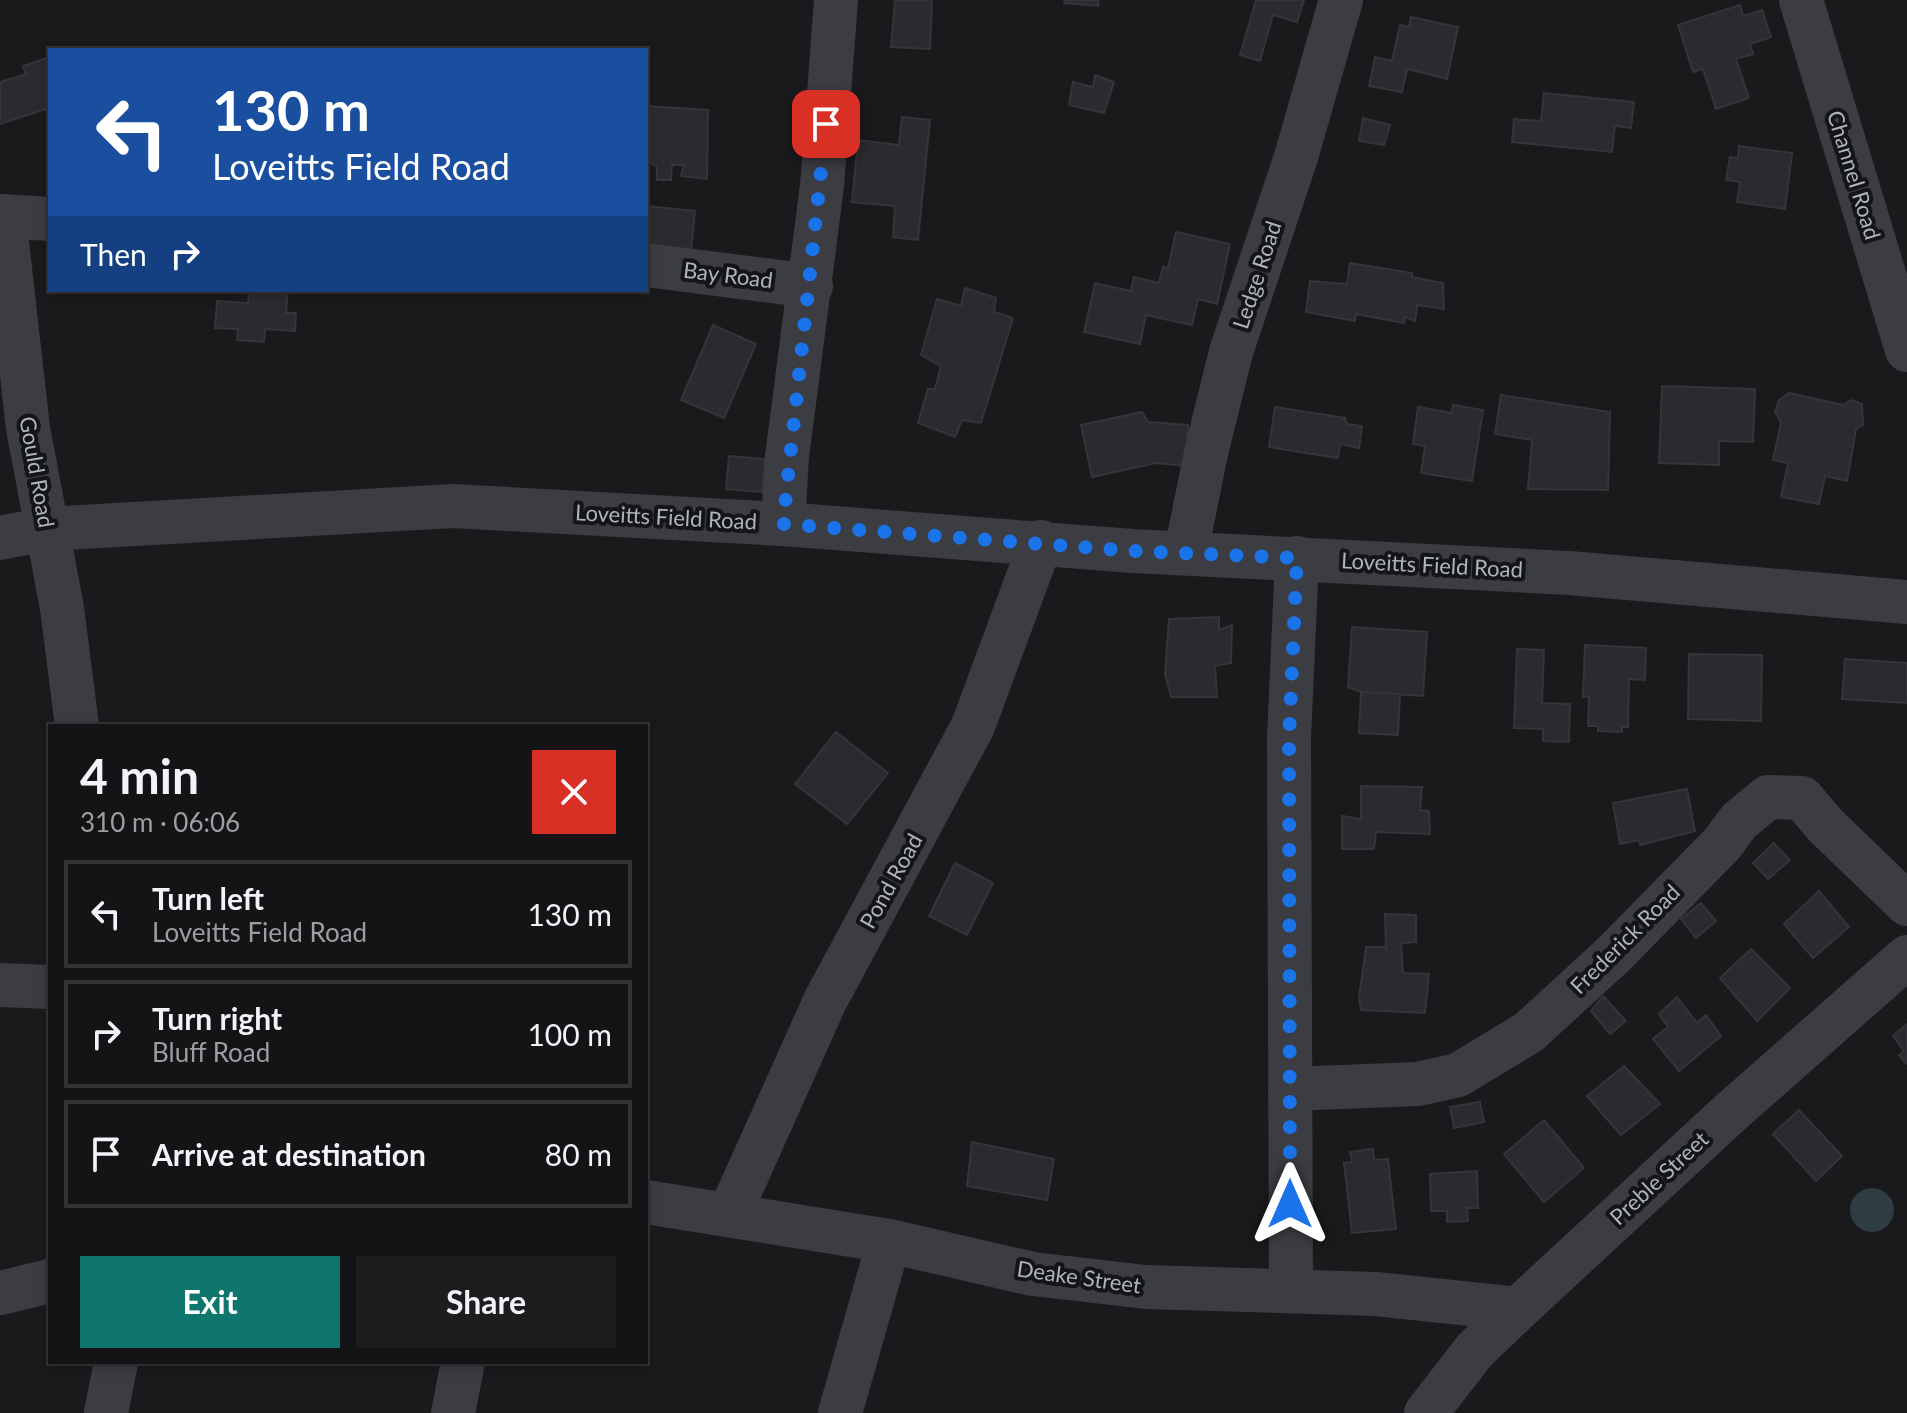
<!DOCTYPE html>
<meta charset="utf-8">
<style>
:root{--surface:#141416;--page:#1d1d1f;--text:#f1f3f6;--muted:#9d9ea1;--line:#333335;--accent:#0f766e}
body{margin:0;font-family:Lato,sans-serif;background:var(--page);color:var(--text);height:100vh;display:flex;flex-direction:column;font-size:30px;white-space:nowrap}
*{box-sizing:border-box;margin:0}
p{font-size:26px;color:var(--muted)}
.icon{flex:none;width:44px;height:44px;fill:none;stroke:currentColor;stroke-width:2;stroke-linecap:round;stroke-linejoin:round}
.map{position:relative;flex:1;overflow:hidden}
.drawer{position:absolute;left:48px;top:724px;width:600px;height:640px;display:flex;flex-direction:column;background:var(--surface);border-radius:0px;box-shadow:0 4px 12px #0003,0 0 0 2px var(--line)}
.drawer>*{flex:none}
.banner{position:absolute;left:48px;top:48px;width:600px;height:244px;border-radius:0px;box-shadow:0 4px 12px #0003,0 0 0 2px var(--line);background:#1a4fa0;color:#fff;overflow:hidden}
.pin{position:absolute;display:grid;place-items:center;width:68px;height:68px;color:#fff;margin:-34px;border-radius:16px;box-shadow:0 4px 12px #0006}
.me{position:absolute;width:88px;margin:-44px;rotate:0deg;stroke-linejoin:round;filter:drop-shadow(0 0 6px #0008)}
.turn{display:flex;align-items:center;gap:28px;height:168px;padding:0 32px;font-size:36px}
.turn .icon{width:104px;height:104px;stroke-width:2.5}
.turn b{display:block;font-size:56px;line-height:68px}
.then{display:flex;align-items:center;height:76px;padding:0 32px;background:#0003;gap:16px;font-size:30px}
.round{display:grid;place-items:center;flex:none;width:84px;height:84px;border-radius:0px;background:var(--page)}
.summary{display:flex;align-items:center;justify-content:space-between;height:136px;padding:0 32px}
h1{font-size:48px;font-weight:700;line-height:60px}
.primary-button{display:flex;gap:16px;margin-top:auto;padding:16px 32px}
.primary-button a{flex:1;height:92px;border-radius:0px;background:var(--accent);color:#fff;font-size:32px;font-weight:700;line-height:92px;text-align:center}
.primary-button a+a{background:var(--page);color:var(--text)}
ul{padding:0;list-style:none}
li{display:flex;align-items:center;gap:24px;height:108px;margin:0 16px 12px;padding:0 16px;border:4px solid var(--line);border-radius:0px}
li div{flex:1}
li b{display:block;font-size:30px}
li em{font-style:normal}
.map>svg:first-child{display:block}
.water{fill:#2f3d42}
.building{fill:#2a2b2e;stroke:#343539;stroke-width:2}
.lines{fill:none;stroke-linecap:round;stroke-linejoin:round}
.minor{stroke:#3b3d42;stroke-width:44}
.route{stroke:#1a73e8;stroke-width:14;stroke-dasharray:0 25.2}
.labels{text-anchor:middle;stroke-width:8;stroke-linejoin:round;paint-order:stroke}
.street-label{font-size:22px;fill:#acb4bd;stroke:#151518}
</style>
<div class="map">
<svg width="1907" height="1413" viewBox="0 0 1907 1413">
<rect width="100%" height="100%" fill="#1a1a1d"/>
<circle class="water" cx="1872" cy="1210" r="22"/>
<g class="building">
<polygon points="895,0 932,0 930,49 891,47"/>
<polygon points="1065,0 1099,0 1098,6 1064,3"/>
<polygon points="1256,0 1304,0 1297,22 1273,15 1260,61 1240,55"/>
<polygon points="1740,5 1743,16 1762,10 1771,37 1750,44 1753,54 1736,59 1749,98 1716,109 1703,69 1693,72 1678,25"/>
<polygon points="1411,17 1458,27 1447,79 1407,69 1402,92 1369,86 1375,57 1392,61 1400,25 1409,27"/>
<polygon points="50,57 50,122 46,109 0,124 0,82 26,74 23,66"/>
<polygon points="1095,75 1114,82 1104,113 1069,105 1073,82 1093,87"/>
<polygon points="1544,93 1634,102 1631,128 1615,126 1612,152 1512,142 1514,119 1541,121"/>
<polygon points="646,106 708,110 707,179 681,176 684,165 672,165 671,180 657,180 657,167 646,160"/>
<polygon points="902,117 930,120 918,240 893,237 895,206 852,202 858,140 899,145"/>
<polygon points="1363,118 1390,125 1384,145 1359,141"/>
<polygon points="1739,146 1792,153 1785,209 1737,202 1740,182 1726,180 1730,157 1738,158"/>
<polygon points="646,206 695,211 691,252 648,248"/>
<polygon points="1176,232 1230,244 1217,304 1198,299 1192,325 1146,315 1140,344 1084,332 1095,283 1131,291 1134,277 1159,283 1163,267 1168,268"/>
<polygon points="1350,263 1412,273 1412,277 1443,283 1444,309 1417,305 1415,321 1405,317 1404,323 1356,314 1355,321 1306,312 1310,281 1347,284"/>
<polygon points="965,288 996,298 994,312 1013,318 981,423 962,420 955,437 918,423 928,389 935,389 941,366 921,355 937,299 961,306"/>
<polygon points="249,290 288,290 286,313 296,313 295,331 265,329 264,342 237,340 238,329 215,328 217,301 248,303"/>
<polygon points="713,325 756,344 724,418 681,400"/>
<polygon points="1662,386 1755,389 1753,442 1719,441 1719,465 1659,463"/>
<polygon points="1789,393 1843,405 1851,400 1862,404 1863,425 1856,429 1847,481 1825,476 1819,504 1781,497 1788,463 1773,460 1781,423 1775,412 1779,400"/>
<polygon points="1501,395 1610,412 1608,490 1528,489 1532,440 1495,434"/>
<polygon points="1453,405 1483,410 1472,481 1421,473 1425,446 1413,444 1418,407 1452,413"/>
<polygon points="1275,407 1345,418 1347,424 1362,426 1359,448 1340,444 1338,458 1269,447"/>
<polygon points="1142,412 1148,422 1188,425 1186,466 1156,463 1092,477 1081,425"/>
<polygon points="729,456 765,459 762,492 726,489"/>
<polygon points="1219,617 1219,630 1232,625 1231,663 1215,666 1217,697 1171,697 1165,674 1169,619"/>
<polygon points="1352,627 1427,632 1423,696 1361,692 1348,687"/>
<polygon points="1585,645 1646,648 1645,680 1629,679 1628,727 1622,727 1622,732 1598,731 1598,726 1588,726 1589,696 1583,697"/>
<polygon points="1517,649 1544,650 1542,703 1570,704 1569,742 1543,741 1543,729 1514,728"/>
<polygon points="1689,654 1762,655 1761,721 1688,719"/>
<polygon points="1845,659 1907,663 1907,703 1842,699"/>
<polygon points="1361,692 1400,694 1398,735 1359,733"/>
<polygon points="836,732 888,773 847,824 795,784"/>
<polygon points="1361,786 1422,787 1420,810 1429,811 1430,834 1376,832 1374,849 1342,849 1342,816 1361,819"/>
<polygon points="1687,789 1695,831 1640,845 1639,840 1620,844 1613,803"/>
<polygon points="1774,843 1790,860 1768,879 1753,863"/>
<polygon points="955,863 993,883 967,935 929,916"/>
<polygon points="1819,891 1849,927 1813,958 1784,924"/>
<polygon points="1701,903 1716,921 1696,938 1681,919"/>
<polygon points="1385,914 1416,915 1416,942 1401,943 1403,973 1429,974 1425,1013 1361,1010 1359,998 1366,947 1386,947"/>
<polygon points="1751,949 1790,988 1757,1021 1720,978"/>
<polygon points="1603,996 1626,1021 1610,1034 1591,1011"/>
<polygon points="1677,997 1697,1023 1706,1015 1721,1036 1679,1071 1653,1039 1668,1027 1659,1014"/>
<polygon points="1907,1024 1907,1064 1899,1055 1904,1051 1893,1036"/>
<polygon points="1624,1066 1660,1104 1621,1135 1587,1096"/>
<polygon points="1480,1102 1484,1122 1454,1128 1450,1107"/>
<polygon points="1799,1110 1842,1156 1816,1181 1773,1134"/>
<polygon points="1544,1120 1584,1168 1544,1202 1504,1154"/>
<polygon points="972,1142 1054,1159 1047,1200 967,1186"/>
<polygon points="1373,1149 1374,1160 1388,1159 1396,1229 1352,1233 1344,1163 1352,1162 1350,1152"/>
<polygon points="1477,1171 1478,1208 1467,1208 1468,1221 1447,1222 1447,1211 1431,1211 1430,1174"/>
</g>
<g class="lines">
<g class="minor">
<polyline points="1801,0 1907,350"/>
<polyline points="0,216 50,219"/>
<polyline points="4,216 28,428 62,608 77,726"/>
<polyline points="646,265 811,286"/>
<polyline points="783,524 787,457 822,186 836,0"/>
<polyline points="0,538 46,529 453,506 783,524 1133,551 1569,573 1907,602"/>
<polyline points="1186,552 1206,453 1231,352 1296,157 1341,0"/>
<polyline points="0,985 50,987"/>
<polyline points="1290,1089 1418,1084 1458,1075 1529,1032 1614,954 1722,844 1739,821 1768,797 1802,798 1826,826 1907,904"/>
<polyline points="646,1202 889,1241 1033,1274 1146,1287 1376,1294 1518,1309"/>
<polyline points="729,1215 825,1001 973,726 1041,542"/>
<polyline points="1291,1291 1289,738 1297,558"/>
<polyline points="0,1293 50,1281"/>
<polyline points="106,1413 116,1362"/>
<polyline points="453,1413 463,1362"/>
<polyline points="840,1413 889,1241"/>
<polyline points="1426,1413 1475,1350 1518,1309 1731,1112 1907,957"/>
</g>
</g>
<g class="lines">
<polyline class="route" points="826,124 783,524 1133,551 1297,558 1289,738 1290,1204"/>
</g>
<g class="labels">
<g class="street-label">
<text transform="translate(1854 175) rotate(73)" y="8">Channel Road</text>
<text transform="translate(728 275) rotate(7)" y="8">Bay Road</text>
<text transform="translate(1257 275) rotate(-72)" y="8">Ledge Road</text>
<text transform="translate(37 472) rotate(80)" y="8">Gould Road</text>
<text transform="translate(666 517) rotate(3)" y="8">Loveitts Field Road</text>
<text transform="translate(1432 565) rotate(3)" y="8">Loveitts Field Road</text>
<text transform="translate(891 881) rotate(-61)" y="8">Pond Road</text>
<text transform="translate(1625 939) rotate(-45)" y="8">Frederick Road</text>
<text transform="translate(1659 1178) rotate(-43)" y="8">Preble Street</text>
<text transform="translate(1079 1277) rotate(8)" y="8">Deake Street</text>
</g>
</g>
</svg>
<div class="pin" style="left:826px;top:124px;background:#d93025"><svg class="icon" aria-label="arrive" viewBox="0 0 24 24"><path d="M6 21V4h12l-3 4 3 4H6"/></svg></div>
<svg class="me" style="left:1290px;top:1204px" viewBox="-20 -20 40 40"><path d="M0-17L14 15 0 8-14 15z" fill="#1a73e8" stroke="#fff" stroke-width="4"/></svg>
<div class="banner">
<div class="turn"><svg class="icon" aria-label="left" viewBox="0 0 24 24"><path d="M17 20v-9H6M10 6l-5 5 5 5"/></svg><div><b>130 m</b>Loveitts Field Road</div></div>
<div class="then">Then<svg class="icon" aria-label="right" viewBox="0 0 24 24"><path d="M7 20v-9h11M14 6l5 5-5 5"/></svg></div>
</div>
<section class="drawer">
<div class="summary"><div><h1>4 min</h1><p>310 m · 06:06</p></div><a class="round" style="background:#d93025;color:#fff"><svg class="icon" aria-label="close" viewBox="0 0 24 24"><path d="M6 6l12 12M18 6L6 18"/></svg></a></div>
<ul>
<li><svg class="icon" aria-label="left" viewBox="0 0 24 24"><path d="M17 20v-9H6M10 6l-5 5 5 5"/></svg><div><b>Turn left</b><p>Loveitts Field Road</p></div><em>130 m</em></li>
<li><svg class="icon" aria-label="right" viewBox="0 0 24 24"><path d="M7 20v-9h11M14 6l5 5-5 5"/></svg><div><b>Turn right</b><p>Bluff Road</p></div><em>100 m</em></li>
<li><svg class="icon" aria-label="arrive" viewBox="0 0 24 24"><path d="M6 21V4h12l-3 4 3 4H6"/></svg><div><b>Arrive at destination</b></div><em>80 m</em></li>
</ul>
<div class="primary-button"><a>Exit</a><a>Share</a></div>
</section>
</div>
